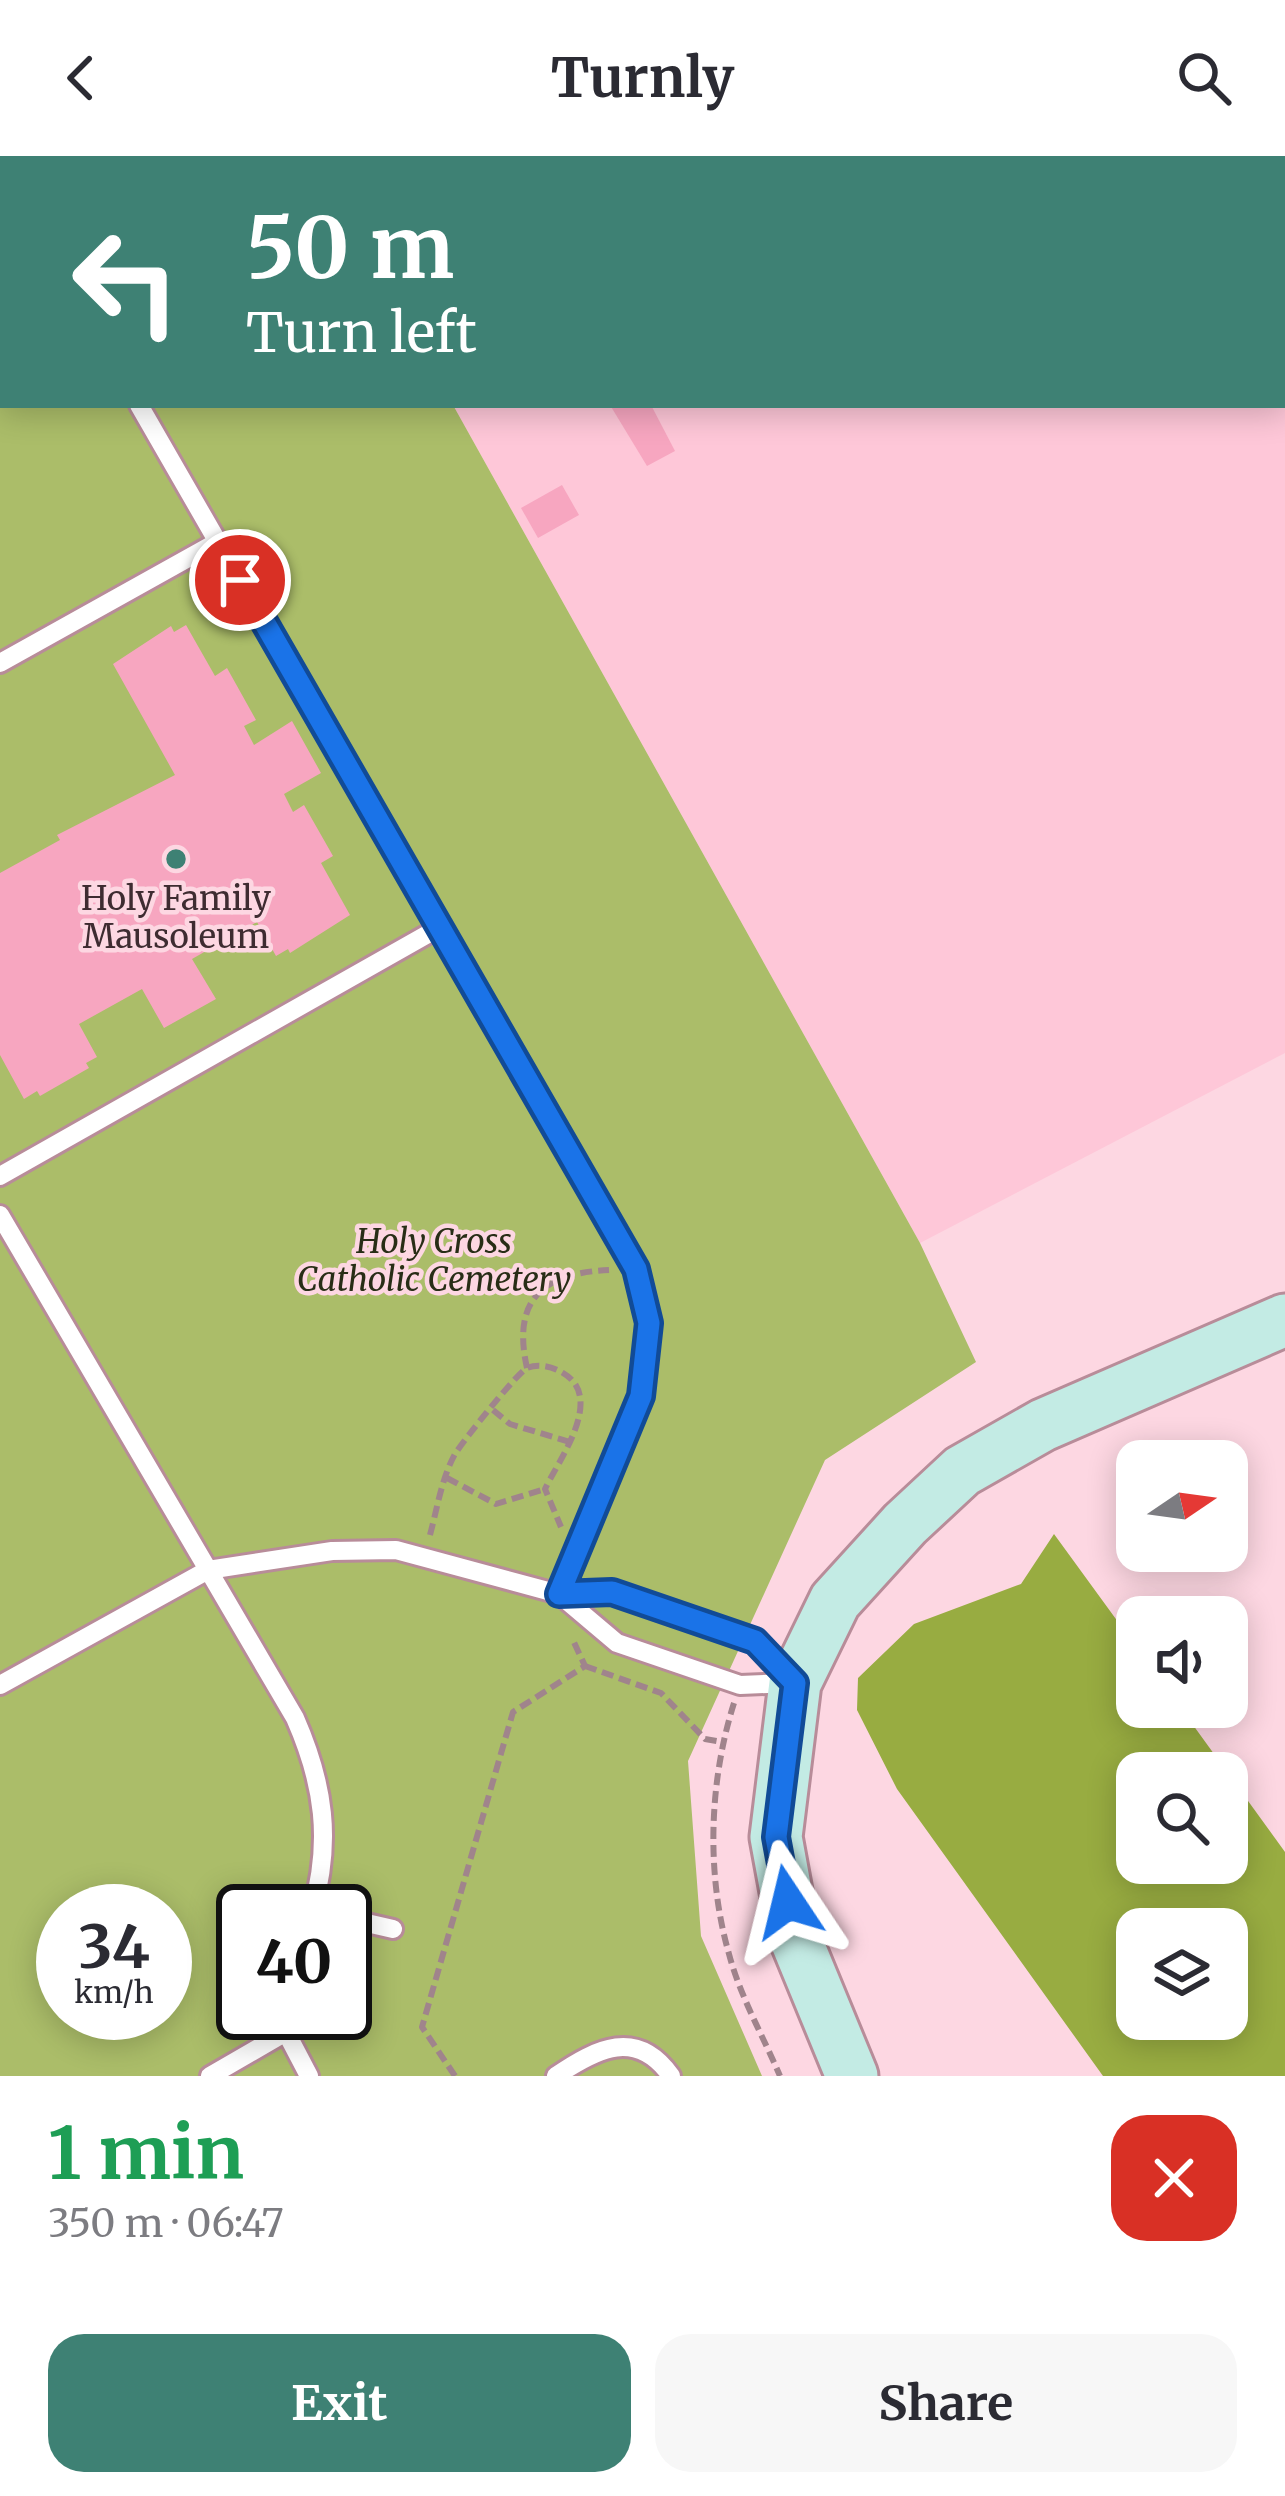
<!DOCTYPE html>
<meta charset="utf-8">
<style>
:root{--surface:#fff;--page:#f7f7f7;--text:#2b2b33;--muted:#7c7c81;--accent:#3e8174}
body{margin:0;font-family:Merriweather,serif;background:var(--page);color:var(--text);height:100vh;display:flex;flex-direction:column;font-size:45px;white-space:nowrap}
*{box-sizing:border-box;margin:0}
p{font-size:39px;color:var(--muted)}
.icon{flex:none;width:66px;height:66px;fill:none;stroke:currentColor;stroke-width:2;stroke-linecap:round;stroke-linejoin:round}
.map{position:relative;height:1920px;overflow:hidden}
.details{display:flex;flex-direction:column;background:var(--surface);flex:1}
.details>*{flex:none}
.banner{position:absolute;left:0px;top:0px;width:1287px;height:252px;box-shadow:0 6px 30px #0003;background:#3e8174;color:#fff;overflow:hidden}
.needle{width:78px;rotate:77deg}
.tools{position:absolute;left:1116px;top:1284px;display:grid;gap:24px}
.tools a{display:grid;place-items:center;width:132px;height:132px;border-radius:24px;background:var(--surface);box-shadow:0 6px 30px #0003;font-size:60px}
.speed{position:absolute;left:36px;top:1728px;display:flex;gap:24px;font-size:60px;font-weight:700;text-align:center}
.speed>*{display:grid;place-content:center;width:156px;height:156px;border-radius:50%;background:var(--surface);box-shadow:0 6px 30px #0003;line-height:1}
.speed small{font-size:30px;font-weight:400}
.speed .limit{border:6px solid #111;border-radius:18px;background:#fff;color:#111}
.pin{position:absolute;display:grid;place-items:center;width:102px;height:102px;color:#fff;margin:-51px;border:6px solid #fff;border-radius:50%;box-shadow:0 3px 12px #0007}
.me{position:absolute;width:132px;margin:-66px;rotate:350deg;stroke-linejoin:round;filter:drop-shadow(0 0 9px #0008)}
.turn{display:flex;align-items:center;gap:42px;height:252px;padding:0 48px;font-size:54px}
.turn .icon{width:156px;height:156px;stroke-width:2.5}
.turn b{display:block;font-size:84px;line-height:102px}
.round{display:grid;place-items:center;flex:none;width:126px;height:126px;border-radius:36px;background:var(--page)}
.head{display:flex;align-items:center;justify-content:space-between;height:204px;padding:0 48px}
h1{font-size:72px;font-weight:700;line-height:90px;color:#1e9e55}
.primary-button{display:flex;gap:24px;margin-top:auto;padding:24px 48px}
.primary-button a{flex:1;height:138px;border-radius:36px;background:var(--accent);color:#fff;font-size:48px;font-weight:700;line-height:138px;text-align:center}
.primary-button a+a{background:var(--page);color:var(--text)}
header{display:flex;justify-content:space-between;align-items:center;height:156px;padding:0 48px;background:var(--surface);font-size:54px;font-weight:700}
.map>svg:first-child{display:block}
.built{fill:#fec7d8}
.green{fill:#abbd69;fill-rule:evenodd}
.forest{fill:#98ac41;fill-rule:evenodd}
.building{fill:#f7a6c0}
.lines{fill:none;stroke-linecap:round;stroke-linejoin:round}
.lane-casing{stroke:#b88c99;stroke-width:24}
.street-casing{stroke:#b88c99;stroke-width:42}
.secondary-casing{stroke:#b88c99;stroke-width:57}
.path{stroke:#a0848c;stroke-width:6;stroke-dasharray:12 6;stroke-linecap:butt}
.lane{stroke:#fff;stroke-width:18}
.street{stroke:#fff;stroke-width:36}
.secondary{stroke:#c3ebe4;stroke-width:51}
.route-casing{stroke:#114b97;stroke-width:30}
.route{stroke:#1a73e8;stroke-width:21}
.poi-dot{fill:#3e8174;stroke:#fdd7e2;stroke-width:4.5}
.labels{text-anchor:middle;stroke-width:9;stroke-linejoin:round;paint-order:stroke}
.poi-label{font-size:33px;fill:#3e2c31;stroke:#fdd7e2}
.park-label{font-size:33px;font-style:italic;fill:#282d16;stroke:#fdd7e2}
</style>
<header><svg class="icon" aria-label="back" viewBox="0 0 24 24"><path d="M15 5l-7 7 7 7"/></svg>Turnly<svg class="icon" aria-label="search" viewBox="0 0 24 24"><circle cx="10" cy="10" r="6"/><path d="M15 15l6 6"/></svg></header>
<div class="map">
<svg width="1285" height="1920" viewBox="0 0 1285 1920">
<rect width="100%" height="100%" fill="#fdd7e2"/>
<polygon class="built" points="791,0 1285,0 1285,897 920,1087 453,249 1284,249 1284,3 785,3"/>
<path class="green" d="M0,0H304L3,3V249H453L920,1087L976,1206L825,1304L688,1605L701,1780L762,1920H0ZM63,1755H165V1857H63ZM243,1755H345V1857H243Z"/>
<path class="forest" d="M1054,1378L1137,1492V1551H1180L1285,1696V1920H1103L897,1633L857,1554L858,1522L914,1468L1021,1428ZM1137,1617H1227V1707H1137ZM1137,1773H1227V1863H1137Z"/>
<g class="building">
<polygon points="610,249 651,249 675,295 647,310"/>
<polygon points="562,329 579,359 538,382 521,352"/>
<polygon points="186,469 215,520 227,512 256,564 244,570 254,589 292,565 321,617 284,638 293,656 304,649 333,700 321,707 350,759 290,797 288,793 276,800 257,766 192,803 216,843 164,872 142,833 79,868 97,901 86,907 89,912 40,940 37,935 24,943 0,899 0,717 60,684 57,679 175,619 113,508 171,470 174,476"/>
</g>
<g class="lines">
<defs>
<g id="lane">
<polyline points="329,0 331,3"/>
<polyline points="0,5 3,10"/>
<polyline points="0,63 3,62"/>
<polyline points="0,507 217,386"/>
<polyline points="0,1020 442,770"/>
<path d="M0,1059L295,1562C324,1628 332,1685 312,1755"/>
<polyline points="559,1438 612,1437 755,1485 791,1523"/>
<polyline points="559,1438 617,1487 740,1529 790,1527"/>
<polyline points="0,1529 208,1414 332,1395 396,1394 559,1438 641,1240 649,1167 636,1113 139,249"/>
<polyline points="345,1762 393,1773"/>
<polyline points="288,1857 286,1876 309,1920"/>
<polyline points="210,1920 286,1876"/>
<path d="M556,1920C597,1892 637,1872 671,1920"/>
</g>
<polyline id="street" points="606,3 613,0"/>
<polyline id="secondary" points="852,1920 794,1779 776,1681 795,1527 835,1445 905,1368 962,1315 1043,1269 1285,1164"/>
</defs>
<use href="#lane" class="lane-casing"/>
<use href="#street" class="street-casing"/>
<use href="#secondary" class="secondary-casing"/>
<g class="path">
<path d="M527,1212C512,1145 541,1117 609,1114"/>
<polyline points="493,1254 510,1268 570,1286"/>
<polyline points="447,1322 496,1348 545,1333"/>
<path d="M430,1379C437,1353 442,1321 455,1298C463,1285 517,1217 527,1212C539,1207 553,1211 563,1217C606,1242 558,1305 545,1333L561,1371"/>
<polyline points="585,1510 661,1537 705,1583 722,1586"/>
<path d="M734,1547C709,1626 706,1718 729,1798C740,1840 763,1880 780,1920"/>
<polyline points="455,1920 422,1871 513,1556 585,1510 572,1482"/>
</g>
<use href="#lane" class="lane"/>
<use href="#street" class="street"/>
<use href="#secondary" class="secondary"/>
</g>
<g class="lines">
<defs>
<polyline id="route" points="240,424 636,1113 649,1167 641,1240 559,1438 612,1436 755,1485 795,1527 776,1681 788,1746"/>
</defs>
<use href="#route" class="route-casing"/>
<use href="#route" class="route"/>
</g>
<circle class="poi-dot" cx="176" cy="703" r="12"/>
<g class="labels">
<g class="poi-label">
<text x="176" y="754">Holy Family<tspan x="176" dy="38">Mausoleum</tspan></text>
</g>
<g class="park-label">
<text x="434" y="1097">Holy Cross<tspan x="434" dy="38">Catholic Cemetery</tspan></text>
</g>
</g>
</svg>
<div class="tools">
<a><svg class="needle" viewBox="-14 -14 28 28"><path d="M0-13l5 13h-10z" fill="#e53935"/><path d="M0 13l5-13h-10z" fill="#7c7c81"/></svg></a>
<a><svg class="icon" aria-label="sound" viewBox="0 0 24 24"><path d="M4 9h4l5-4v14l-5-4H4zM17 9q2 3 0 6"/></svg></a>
<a><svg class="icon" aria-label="search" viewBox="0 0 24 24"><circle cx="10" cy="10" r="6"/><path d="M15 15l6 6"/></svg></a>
<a><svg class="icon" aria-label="layers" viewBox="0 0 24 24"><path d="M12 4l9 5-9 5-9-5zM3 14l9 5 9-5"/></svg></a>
</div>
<div class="speed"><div>34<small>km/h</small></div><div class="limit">40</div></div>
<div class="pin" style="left:240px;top:424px;background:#d93025"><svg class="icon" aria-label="arrive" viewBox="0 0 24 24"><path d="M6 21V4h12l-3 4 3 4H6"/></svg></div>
<svg class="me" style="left:788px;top:1746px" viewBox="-20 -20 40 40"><path d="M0-17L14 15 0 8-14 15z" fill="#1a73e8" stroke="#fff" stroke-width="4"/></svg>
<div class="banner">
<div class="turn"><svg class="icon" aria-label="left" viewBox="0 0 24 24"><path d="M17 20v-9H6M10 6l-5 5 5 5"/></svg><div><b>50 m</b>Turn left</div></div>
</div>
</div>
<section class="details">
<div class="head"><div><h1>1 min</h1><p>350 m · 06:47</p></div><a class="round" style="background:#d93025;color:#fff"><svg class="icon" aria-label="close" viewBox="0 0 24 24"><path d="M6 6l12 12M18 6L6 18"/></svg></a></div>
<div class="primary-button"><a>Exit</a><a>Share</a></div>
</section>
